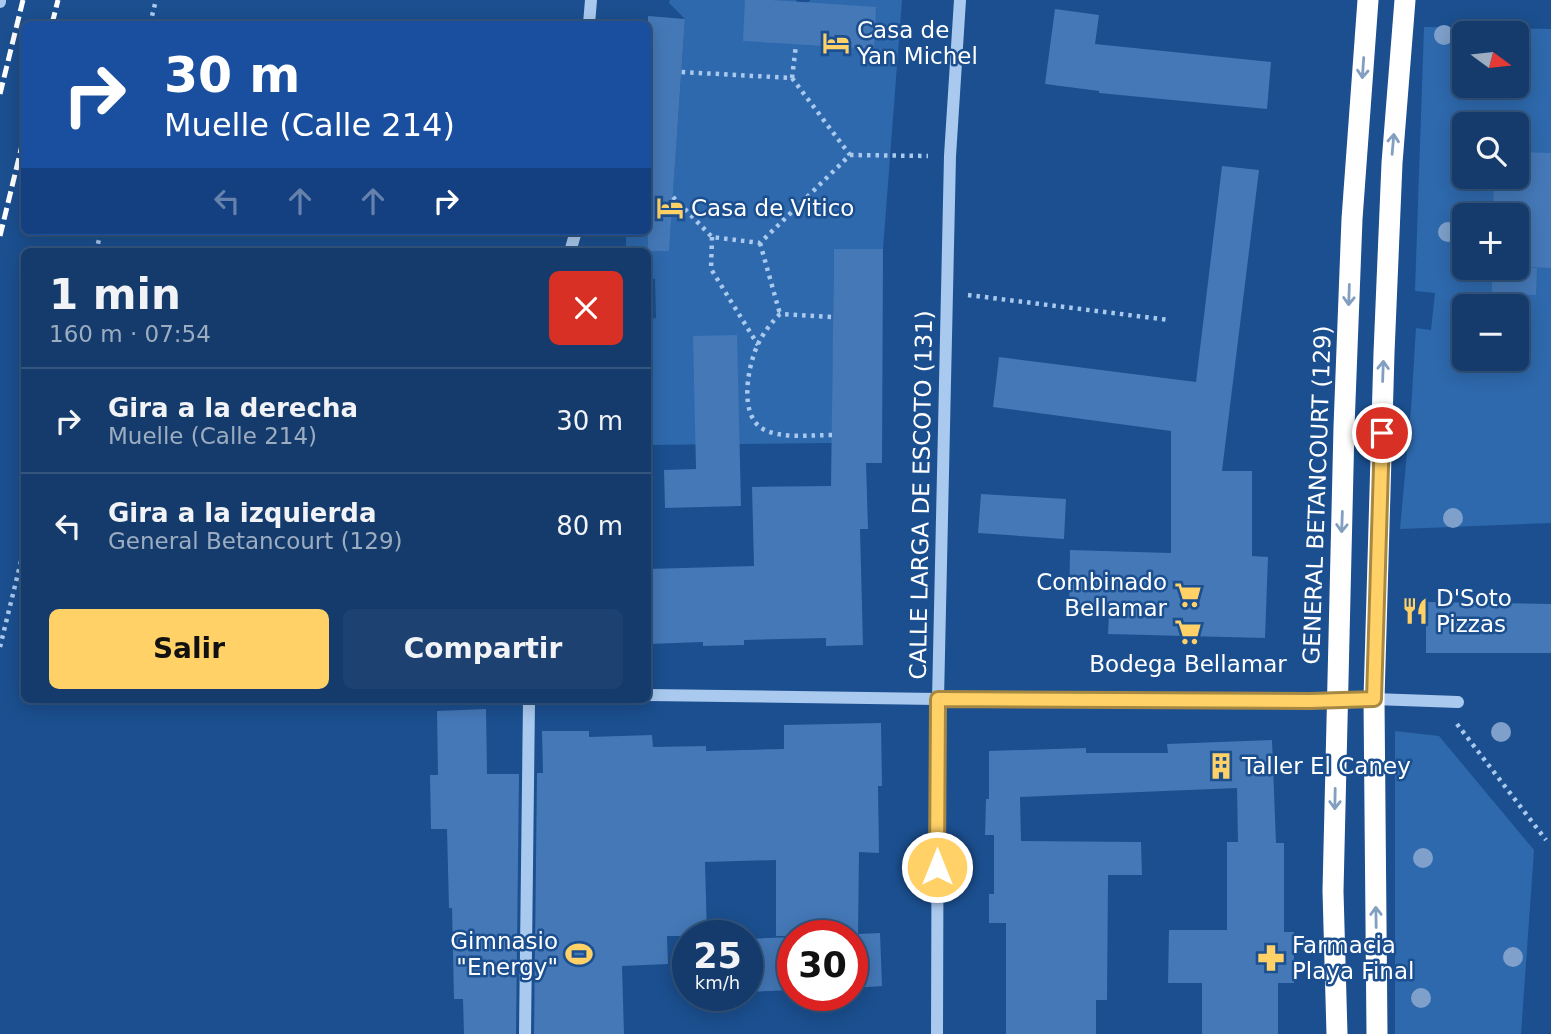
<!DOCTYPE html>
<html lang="es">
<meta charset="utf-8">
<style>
:root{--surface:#143b6b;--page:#1d4271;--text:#f1f3f6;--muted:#9dadc1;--line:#33557e;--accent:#ffd166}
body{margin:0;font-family:"DejaVu Sans",sans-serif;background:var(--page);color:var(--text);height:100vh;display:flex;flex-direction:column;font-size:26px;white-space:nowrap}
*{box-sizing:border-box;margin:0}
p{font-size:23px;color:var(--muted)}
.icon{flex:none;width:38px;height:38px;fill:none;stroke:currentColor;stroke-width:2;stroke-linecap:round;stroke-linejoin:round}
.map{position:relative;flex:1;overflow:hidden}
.panel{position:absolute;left:21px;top:248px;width:630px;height:455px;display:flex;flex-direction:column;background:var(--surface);border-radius:10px;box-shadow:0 4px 18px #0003,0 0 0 2px var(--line)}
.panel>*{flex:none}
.top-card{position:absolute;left:21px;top:21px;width:630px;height:214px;border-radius:10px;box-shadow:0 4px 18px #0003,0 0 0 2px var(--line);background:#1a4fa0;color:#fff;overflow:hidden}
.needle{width:46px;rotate:105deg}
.controls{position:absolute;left:1452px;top:21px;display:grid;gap:14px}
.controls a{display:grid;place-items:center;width:77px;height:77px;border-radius:10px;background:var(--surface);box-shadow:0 4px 18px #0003,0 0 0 2px var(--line);font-size:35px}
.speed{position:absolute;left:672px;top:920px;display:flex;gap:14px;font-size:35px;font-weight:700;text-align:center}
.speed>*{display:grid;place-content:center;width:91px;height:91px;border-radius:50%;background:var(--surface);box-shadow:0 4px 18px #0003,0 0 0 2px var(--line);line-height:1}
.speed small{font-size:18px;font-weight:400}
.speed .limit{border:10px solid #d22;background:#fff;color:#111}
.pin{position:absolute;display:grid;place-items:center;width:60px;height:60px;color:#fff;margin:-30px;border:4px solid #fff;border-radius:50%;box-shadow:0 2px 7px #0007}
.me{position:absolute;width:77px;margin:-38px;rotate:0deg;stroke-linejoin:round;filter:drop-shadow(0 0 5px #0008)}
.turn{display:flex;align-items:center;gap:24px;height:147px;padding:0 28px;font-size:32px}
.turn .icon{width:91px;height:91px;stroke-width:2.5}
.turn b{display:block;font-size:49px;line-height:60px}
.lanes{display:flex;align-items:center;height:66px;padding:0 28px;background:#0003;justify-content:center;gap:35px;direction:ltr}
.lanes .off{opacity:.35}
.round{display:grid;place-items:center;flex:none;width:74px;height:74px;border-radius:10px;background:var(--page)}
.summary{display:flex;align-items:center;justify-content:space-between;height:119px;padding:0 28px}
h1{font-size:42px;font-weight:600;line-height:52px}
.primary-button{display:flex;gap:14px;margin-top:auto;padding:14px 28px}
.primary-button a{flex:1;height:80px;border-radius:10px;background:var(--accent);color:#111;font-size:28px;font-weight:600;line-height:80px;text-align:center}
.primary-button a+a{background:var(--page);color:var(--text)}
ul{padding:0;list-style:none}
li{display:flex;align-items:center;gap:21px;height:105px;padding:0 28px;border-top:2px solid var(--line)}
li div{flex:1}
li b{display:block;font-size:26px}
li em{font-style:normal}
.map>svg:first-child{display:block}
.green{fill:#2e69ad;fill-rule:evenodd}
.building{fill:#4478b7}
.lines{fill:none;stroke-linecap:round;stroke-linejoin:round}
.path{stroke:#a9c9ee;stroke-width:4.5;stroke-dasharray:3.5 5;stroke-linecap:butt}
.minor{stroke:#a9c9ee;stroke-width:12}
.highway{stroke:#fff;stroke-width:21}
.rail{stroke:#fff;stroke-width:5;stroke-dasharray:12 5;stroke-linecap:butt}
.tree{fill:#7ea0ca}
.oneway{stroke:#829ec1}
.route-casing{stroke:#a68842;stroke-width:18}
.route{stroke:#ffd166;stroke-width:12}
.labels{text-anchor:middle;stroke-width:5;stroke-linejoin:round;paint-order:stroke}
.poi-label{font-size:23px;fill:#fff;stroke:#1b4f8f;text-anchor:start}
.street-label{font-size:23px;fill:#fff;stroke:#1b4f8f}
</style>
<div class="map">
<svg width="1551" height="1034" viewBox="0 0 1551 1034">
<rect width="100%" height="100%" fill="#1b4f8f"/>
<g class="green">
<polygon points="670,0 796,0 797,2 809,2 810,0 902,0 883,249 834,249 832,443 648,445 648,319 656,318 655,279 648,279 648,252 626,252 626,231 670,234 685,19 669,3"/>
<path d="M1424,27L1551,29V523L1400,529L1411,409L1416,328L1431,330L1435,293L1415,291ZM1465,33H1517V86H1465ZM1465,124H1517V177H1465ZM1465,215H1517V268H1465ZM1465,306H1517V359H1465Z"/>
<polygon points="1395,731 1439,736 1534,850 1521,1034 1395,1034"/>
</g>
<g class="building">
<polygon points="745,0 772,0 876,7 874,49 743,41"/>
<polygon points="1055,9 1099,15 1095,44 1271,62 1267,109 1099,93 1099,91 1045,84"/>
<polygon points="648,16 685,19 669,251 648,251"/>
<polygon points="1517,152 1551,153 1551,268 1517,266 1517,215 1493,215 1494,177 1517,177"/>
<polygon points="1222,166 1259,170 1222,471 1252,471 1252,556 1268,557 1265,638 1108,634 1109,614 1069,613 1070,550 1171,553 1171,431 993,407 999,357 1196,382"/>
<polygon points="834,249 883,249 882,463 866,463 868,529 860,529 863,645 826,646 826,638 744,640 744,645 703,646 703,642 648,644 648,569 754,566 752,487 831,486"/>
<polygon points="1492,268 1537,268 1536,295 1492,294"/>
<polygon points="737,335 741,506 665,508 664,470 696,469 693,336"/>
<polygon points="981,494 1066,499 1064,539 978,533"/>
<polygon points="1426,602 1551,604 1551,653 1426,653"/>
<polygon points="486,709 487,774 519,774 516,1034 464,1034 463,999 454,999 452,908 449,908 447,829 431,829 430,775 438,775 437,711"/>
<polygon points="881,723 882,786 878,786 879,853 859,852 858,934 880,933 882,986 852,988 852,936 776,936 776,860 705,862 707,936 667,936 668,964 622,966 624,1034 534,1034 537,773 543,773 542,731 589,731 589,737 652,735 653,747 706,746 706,751 784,749 784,725"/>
<polygon points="1272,740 1276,843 1284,843 1284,932 1294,932 1294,983 1278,983 1278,1034 1202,1034 1202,983 1168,983 1169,930 1227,930 1227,842 1238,842 1237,788 1020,797 1021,841 1141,842 1142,875 1108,875 1107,1000 1096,1000 1096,1034 1006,1034 1006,923 989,923 989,894 994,894 994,835 985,835 986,799 989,799 989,751 1086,748 1086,753 1168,753 1167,744"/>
<polygon points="793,937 793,990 747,992 747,939"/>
</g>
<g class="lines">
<g class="path">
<polyline points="150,24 156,0"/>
<polyline points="792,78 796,45"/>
<polyline points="850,155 928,156"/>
<polyline points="673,197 712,237 760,243 850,155 792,78 681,72"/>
<polyline points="712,237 711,269 758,345"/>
<polyline points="760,243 780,314"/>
<polyline points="96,252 101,231"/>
<polyline points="968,295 1169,320"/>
<path d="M832,435C812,435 781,439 763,429C738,415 748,365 758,344C764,332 771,323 780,314L833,317"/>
<polyline points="0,647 24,549"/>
<polyline points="1457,724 1546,840"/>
</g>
<g class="minor">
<polyline points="0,2 0,0"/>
<polyline points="589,24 591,0"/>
<polyline points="570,252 576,231"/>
<polyline points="648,695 938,699 1337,701 1374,699 1458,702"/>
<polyline points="525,1034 529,700"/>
<polyline points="937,1034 938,699 950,156 960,0"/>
</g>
<g class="highway">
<polyline points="1337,1034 1333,891 1344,427 1352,219 1368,0"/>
<polyline points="1377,1034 1374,699 1384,353 1392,163 1405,0"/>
</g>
<g class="rail">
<polyline points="52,24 58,0"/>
<polyline points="0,94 23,0"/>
<polyline points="0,236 24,137"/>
</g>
</g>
<g class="tree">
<circle cx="1444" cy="35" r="10"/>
<circle cx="1448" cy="232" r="10"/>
<circle cx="1453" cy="518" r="10"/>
<circle cx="1501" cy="732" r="10"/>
<circle cx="1423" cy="858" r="10"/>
<circle cx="1513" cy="957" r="10"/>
<circle cx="1421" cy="998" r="10"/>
</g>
<defs><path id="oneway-shaft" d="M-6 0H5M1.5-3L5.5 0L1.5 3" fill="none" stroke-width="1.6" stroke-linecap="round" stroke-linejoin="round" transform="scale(1.75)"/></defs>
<g class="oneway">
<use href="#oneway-shaft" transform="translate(1363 68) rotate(94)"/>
<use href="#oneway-shaft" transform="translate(1393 144) rotate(-85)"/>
<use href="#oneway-shaft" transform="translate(1349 295) rotate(92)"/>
<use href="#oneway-shaft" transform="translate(1383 371) rotate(-88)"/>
<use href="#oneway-shaft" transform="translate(1342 522) rotate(92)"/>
<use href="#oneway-shaft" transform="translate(1335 799) rotate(91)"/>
<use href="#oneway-shaft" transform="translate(1376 917) rotate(-91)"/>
</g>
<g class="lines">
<defs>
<polyline id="route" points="937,867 938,699 1310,701 1374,699 1382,433"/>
</defs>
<use href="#route" class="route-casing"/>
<use href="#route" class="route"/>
</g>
<defs>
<symbol id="hotel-bare" viewBox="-9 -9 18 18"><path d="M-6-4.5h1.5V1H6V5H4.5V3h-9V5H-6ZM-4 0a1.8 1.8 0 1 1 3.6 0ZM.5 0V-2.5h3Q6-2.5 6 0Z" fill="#ffd166" stroke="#1b4f8f" stroke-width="2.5" paint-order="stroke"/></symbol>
<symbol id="supermarket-bare" viewBox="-9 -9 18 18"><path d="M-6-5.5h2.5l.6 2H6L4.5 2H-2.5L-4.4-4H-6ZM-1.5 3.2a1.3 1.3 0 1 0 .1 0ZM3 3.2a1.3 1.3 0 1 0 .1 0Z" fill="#ffd166" stroke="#1b4f8f" stroke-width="2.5" paint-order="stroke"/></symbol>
<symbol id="restaurant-bare" viewBox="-9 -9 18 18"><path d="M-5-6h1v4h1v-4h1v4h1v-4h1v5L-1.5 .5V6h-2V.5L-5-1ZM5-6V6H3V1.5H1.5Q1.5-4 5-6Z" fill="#ffd166" stroke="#1b4f8f" stroke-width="2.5" paint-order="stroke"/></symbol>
<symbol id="building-bare" viewBox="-9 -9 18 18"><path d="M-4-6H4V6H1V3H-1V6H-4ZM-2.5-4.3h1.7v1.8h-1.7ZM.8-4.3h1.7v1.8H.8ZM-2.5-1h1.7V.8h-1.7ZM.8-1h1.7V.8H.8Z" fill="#ffd166" stroke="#1b4f8f" stroke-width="2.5" paint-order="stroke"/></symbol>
<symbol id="stadium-bare" viewBox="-9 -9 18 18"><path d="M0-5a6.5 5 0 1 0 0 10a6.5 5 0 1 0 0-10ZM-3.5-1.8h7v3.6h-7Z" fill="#ffd166" stroke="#1b4f8f" stroke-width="2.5" paint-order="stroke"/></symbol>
<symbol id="pharmacy-bare" viewBox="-9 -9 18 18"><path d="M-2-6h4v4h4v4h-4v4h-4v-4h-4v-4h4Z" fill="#ffd166" stroke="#1b4f8f" stroke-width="2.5" paint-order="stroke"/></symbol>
</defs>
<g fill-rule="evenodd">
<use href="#hotel-bare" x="817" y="24" width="38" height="38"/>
<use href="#hotel-bare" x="651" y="189" width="38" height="38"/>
<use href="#supermarket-bare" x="1169" y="576" width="38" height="38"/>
<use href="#restaurant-bare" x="1396" y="592" width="38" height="38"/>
<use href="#supermarket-bare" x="1169" y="613" width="38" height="38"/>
<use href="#building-bare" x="1202" y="747" width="38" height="38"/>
<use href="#stadium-bare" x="560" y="935" width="38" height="38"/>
<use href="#pharmacy-bare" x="1252" y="939" width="38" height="38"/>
</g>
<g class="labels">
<g class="poi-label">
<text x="857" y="38">Casa de<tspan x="857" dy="26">Yan Michel</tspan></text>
<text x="691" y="216">Casa de Vitico</text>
<text x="1167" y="590" text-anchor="end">Combinado<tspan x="1167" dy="26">Bellamar</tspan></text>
<text x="1436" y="606">D'Soto<tspan x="1436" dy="26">Pizzas</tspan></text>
<text x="1188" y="672" text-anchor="middle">Bodega Bellamar</text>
<text x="1242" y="774">Taller El Caney</text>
<text x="558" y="949" text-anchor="end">Gimnasio<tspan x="558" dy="26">"Energy"</tspan></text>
<text x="1292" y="953">Farmacia<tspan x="1292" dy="26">Playa Final</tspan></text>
</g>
<g class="street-label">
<text transform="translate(921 495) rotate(-89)" y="8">CALLE LARGA DE ESCOTO (131)</text>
<text transform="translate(1317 495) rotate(-88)" y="8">GENERAL BETANCOURT (129)</text>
</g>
</g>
</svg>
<div class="controls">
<a><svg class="needle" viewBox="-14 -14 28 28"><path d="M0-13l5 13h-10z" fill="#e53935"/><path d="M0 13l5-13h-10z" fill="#9dadc1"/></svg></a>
<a><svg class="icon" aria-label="search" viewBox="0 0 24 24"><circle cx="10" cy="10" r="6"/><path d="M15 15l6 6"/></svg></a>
<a>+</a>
<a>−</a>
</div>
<div class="speed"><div>25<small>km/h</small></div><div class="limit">30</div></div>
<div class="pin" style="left:1382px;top:433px;background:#d93025"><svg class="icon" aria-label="arrive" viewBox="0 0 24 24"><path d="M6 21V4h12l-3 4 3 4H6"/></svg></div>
<svg class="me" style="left:937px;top:867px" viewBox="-20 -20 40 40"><circle r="17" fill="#ffd166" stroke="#fff" stroke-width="3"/><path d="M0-11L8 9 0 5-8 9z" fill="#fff"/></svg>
<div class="top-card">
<div class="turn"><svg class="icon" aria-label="right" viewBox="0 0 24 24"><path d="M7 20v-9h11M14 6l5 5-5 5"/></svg><div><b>30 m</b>Muelle (Calle 214)</div></div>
<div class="lanes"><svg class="icon off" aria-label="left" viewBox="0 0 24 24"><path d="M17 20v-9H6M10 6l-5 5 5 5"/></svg><svg class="icon off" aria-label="ahead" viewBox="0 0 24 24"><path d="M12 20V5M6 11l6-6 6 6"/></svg><svg class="icon off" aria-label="ahead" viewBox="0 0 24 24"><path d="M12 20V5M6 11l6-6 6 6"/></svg><svg class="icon" aria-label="right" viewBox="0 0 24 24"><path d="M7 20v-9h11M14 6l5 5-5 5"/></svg></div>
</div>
<section class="panel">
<div class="summary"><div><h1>1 min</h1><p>160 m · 07:54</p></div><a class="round" style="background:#d93025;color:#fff"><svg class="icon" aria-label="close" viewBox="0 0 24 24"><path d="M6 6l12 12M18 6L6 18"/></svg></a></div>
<ul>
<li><svg class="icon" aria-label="right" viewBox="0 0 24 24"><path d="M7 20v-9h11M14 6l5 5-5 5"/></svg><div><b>Gira a la derecha</b><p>Muelle (Calle 214)</p></div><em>30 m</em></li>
<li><svg class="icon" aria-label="left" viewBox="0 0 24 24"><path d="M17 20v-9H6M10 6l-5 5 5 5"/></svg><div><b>Gira a la izquierda</b><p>General Betancourt (129)</p></div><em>80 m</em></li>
</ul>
<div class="primary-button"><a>Salir</a><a>Compartir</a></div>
</section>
</div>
